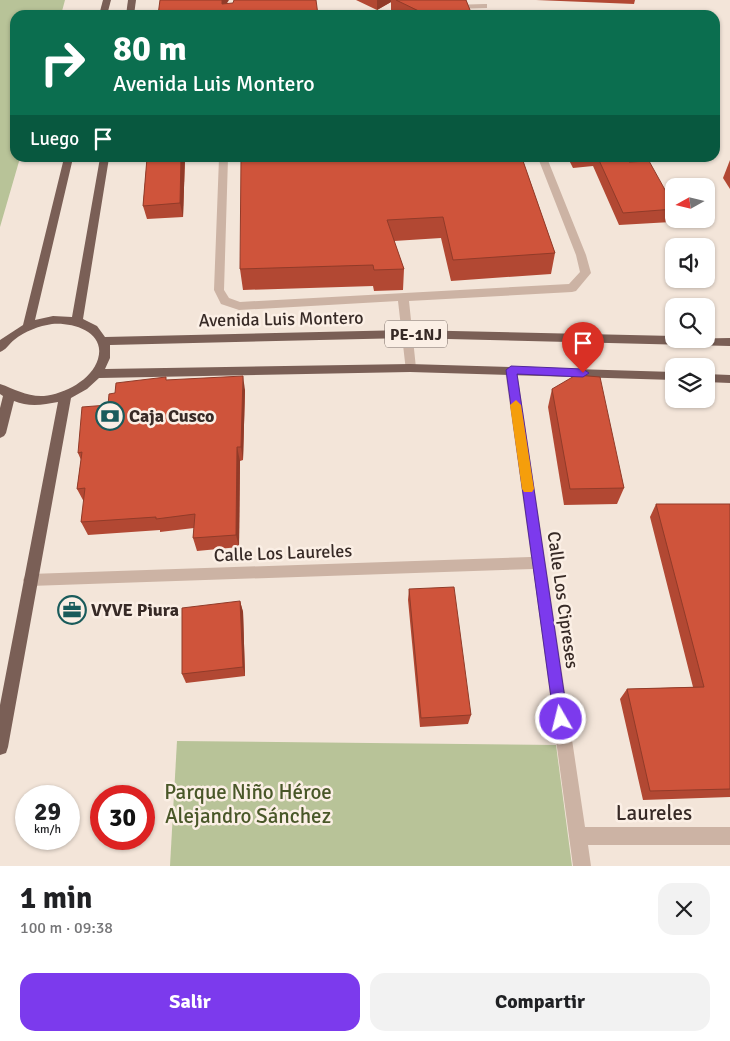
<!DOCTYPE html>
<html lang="es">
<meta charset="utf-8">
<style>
:root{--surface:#fff;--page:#f2f2f2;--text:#202124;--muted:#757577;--accent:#7c3aed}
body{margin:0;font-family:Signika,sans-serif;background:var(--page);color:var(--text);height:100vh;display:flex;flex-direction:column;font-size:19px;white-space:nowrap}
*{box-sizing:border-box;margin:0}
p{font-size:16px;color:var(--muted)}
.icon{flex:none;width:28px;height:28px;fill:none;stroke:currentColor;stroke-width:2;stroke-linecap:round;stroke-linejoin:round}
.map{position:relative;height:866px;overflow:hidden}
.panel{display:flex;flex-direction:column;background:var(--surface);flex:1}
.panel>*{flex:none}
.hud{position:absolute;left:10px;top:10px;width:710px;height:152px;border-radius:15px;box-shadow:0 1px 4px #0004;background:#0b6e4f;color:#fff;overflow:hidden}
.needle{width:32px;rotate:262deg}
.controls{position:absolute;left:665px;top:178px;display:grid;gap:10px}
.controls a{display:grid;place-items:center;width:50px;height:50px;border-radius:10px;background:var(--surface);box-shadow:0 1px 4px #0004;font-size:25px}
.speed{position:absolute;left:15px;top:785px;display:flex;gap:10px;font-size:25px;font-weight:700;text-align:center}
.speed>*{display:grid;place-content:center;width:65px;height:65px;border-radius:50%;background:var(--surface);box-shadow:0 1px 4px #0004;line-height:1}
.speed small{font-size:12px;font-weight:400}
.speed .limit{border:8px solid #d22;background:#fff;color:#111}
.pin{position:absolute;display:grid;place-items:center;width:42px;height:42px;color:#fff;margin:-51px -21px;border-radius:50% 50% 50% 0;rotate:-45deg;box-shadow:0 0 5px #0007}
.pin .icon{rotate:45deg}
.me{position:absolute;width:55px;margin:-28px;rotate:352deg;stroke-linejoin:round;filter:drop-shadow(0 0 4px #0008)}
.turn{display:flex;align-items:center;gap:18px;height:105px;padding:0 20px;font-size:22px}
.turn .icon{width:65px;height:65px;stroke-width:2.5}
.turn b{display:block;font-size:35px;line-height:42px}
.then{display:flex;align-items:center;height:48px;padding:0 20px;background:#0003;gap:10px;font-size:19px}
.round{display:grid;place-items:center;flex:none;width:52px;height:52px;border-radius:15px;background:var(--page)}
.overview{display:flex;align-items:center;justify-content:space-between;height:85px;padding:0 20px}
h1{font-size:30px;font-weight:800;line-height:38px}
.cta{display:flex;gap:10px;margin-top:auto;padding:10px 20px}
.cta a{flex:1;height:58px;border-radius:15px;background:var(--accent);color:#fff;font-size:20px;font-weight:800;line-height:58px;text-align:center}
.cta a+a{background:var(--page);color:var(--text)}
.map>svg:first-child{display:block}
.green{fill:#b8c398}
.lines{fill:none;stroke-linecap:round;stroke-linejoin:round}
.street{fill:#ccb3a4;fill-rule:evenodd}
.primary{fill:#7a5f56;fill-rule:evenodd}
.wall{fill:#b24833}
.shaded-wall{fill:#913b29}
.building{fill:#cf543b;stroke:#913b29}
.route{fill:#7c3aed;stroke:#51269a}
.slow{fill:#f59e0b}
.labels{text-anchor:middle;stroke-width:5;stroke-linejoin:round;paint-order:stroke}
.shield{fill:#fbefe5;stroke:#72655f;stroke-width:1}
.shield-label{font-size:16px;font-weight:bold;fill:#372a26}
.street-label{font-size:18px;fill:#372a26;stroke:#fbefe5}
.poi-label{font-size:18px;font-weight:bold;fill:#372a26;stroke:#fbefe5;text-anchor:start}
.near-park-label{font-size:21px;fill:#495728;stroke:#fbefe5}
.near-street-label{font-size:21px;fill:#372a26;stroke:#fbefe5}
</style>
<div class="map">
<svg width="730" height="866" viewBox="0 0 730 866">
<rect width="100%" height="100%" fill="#f3e5d9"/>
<g class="green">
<polygon points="0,0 65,0 61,15 15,15 15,158 20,158 0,227"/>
<polygon points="177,741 556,745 572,866 170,866"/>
</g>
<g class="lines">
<g class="street">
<polygon points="484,4 487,4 487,8 452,9 448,7 452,5"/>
<polygon points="219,158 228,158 224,290 229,298 240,302 569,284 580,272 576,255 538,158 547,158 586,255 591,273 576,291 572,292 409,301 416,368 410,372 406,371 398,301 239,310 221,304 214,290"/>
<polygon points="511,366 517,370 585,827 730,827 730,845 588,845 591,866 573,866 533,569 30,586 25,584 23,580 25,576 30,574 531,557 505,370"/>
</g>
<g class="primary">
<polygon points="103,0 111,0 107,15 99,15"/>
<polygon points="128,0 136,0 134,15 126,15"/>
<path d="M64,158H73L35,320L53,316L72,317L100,158H109L83,319L97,326L105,337L407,330L674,336V339L730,338V346L407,338L110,345V358L105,369L410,364L674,372V380L410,372L99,378L87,389L71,398L8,747L6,753L0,755V705L58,402C43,405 28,407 14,401L6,433L4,436L0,438V408L3,396L0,394V384C15,389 27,397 44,396C64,394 92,380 98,359C106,332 73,322 52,324C39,326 25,331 14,340C9,344 6,350 0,352V340L23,325Z"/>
<polygon points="706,374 730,375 730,383 706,382"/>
</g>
</g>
<g class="wall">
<polygon points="356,0 466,0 472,15 391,15 391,2 377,10"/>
<polygon points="536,0 635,0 634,4"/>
<polygon points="147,158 185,158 183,217 147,219 143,206"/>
<polygon points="522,158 555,253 551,274 451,281 441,238 394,241 404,269 403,290 374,291 373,286 243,290 240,269"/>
<polygon points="568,158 627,158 629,162 674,206 674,214 671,222 619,225 593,166 573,168"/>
<polygon points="730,160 730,189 723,178"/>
<polygon points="167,380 245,390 243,460 240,461 239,547 197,551 193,538 194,528 160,532 160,530 88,535 81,522 84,502 77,489 81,460 78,453 115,393"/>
<polygon points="552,389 624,488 617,504 564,505 548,407"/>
<polygon points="656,504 730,504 730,797 643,800 620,699 627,689 693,687 650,517"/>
<polygon points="409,589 471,715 468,724 420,727 408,600"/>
<polygon points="240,601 243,612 245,676 186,683 182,674"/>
</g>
<g class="shaded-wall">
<polygon points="222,0 229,0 224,8 222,4"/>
<polygon points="377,0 391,0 391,2 377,10"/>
<polygon points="181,158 185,158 183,217 180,203"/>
<polygon points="243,376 245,390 243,460 241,447"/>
<polygon points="237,447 240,461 239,547 236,535"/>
<polygon points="240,601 243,612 245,676 243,667"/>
</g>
<g class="building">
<polygon points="160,0 222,0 222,4 233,3 234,0 316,0 318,15 158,15"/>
<polygon points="396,0 466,0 472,15 427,15"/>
<polygon points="147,158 181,158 180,203 143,206"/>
<polygon points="241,158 522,158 555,253 453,260 443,217 387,220 404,269 374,270 373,265 240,269"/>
<polygon points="598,158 627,158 629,162 649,161 674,206 674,209 623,213"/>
<polygon points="576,375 600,377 624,488 570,489 552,389"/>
<polygon points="243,376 241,447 237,447 236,535 193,538 195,514 156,519 156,517 81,522 85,488 77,489 82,452 78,453 82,407 108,405 109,394 115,393 116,383 166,377 166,380"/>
<polygon points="656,504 730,504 730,789 650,791 627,689 704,687"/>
<polygon points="454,587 471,715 421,718 409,589"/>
<polygon points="240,601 243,667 182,674 182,608"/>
</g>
<polygon class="route" points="511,366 583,369 589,373 583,377 517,374 568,719 566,724 561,726 556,724 554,719 506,370"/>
<polygon class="slow" points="516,400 521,405 534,489 532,492 524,492 522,489 510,405"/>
<defs>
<symbol id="bank-ring" viewBox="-11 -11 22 22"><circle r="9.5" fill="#fbefe5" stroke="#195b5b" stroke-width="1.5"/><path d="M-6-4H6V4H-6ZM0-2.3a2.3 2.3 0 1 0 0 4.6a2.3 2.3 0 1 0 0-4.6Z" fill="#195b5b"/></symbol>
<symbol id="office-ring" viewBox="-11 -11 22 22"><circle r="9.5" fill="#fbefe5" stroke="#195b5b" stroke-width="1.5"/><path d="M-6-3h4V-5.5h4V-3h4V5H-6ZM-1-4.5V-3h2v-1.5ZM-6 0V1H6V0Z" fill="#195b5b"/></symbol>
</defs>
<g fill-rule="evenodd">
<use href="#bank-ring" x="94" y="400" width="32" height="32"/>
<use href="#office-ring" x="56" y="594" width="32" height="32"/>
</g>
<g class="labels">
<rect class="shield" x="385" y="320.5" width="62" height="27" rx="4"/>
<g class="shield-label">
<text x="416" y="340">PE-1NJ</text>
</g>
<g class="street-label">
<text transform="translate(281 319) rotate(-1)" y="6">Avenida Luis Montero</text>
<text transform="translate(283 553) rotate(-2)" y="6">Calle Los Laureles</text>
<text transform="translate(563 600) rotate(82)" y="6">Calle Los Cipreses</text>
</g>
<g class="poi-label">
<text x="129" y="422">Caja Cusco</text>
<text x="91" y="616">VYVE Piura</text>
</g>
<g class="near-park-label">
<text x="248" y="799">Parque Niño Héroe<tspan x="248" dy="24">Alejandro Sánchez</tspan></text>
</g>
<g class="near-street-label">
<text x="654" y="820">Laureles</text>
</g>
</g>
</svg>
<div class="controls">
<a><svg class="needle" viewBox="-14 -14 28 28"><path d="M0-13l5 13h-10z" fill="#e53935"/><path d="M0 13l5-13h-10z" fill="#757577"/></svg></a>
<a><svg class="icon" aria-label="sound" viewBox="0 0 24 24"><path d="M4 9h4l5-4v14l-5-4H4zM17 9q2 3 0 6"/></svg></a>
<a><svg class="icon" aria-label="search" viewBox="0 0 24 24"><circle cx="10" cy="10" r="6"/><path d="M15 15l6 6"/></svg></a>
<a><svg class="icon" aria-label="layers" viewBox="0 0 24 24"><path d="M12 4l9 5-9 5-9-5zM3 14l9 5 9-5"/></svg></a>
</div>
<div class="speed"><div>29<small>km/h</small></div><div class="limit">30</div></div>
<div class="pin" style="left:583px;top:373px;background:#d93025"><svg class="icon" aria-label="arrive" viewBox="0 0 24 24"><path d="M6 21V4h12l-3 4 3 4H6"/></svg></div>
<svg class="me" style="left:561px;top:719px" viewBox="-20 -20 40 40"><circle r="17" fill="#7c3aed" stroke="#fff" stroke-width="3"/><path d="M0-11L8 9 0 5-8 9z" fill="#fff"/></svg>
<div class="hud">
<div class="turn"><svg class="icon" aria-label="right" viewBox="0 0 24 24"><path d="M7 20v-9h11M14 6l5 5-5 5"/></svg><div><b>80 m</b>Avenida Luis Montero</div></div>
<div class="then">Luego<svg class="icon" aria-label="arrive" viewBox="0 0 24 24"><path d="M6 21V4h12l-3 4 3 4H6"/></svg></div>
</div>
</div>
<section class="panel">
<div class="overview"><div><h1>1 min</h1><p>100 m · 09:38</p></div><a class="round"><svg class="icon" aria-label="close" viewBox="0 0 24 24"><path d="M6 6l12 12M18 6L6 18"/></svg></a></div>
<div class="cta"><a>Salir</a><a>Compartir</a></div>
</section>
